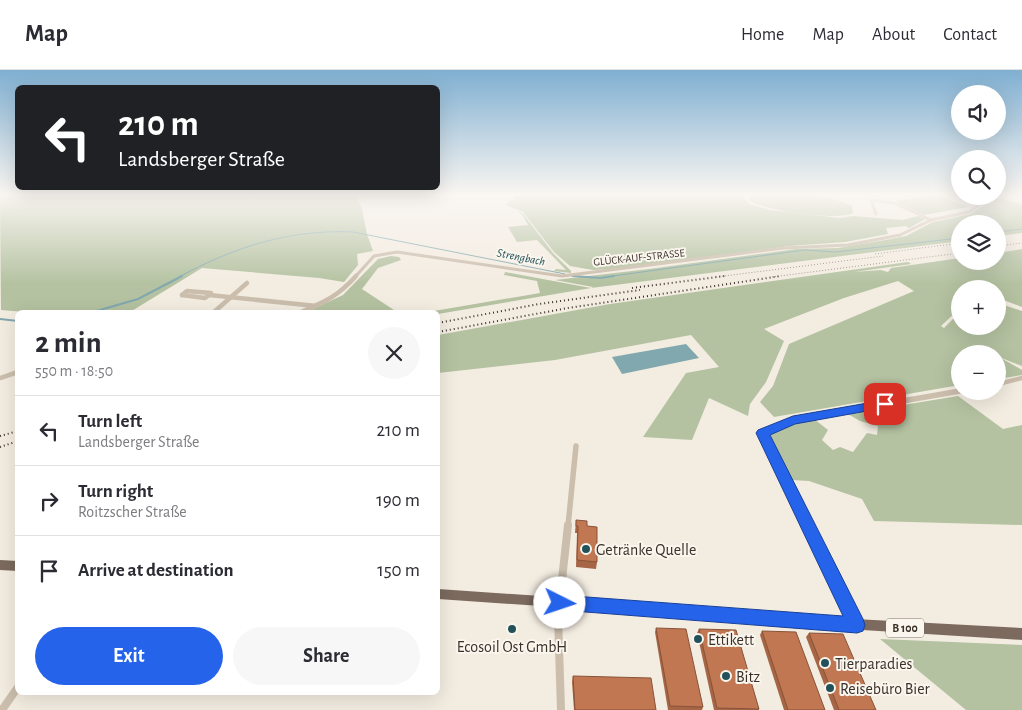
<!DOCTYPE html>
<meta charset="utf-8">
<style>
:root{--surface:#fff;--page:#f7f7f7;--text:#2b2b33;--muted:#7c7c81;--line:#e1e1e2;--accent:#2563eb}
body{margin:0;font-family:"Alegreya Sans",sans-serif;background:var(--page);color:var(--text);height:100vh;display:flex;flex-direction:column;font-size:19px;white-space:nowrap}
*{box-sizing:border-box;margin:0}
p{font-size:16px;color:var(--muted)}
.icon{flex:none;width:28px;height:28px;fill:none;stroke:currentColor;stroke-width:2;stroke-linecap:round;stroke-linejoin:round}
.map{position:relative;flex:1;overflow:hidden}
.side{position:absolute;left:15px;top:240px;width:425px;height:385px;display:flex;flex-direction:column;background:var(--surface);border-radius:8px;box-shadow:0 5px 20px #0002}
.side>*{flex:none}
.banner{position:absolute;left:15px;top:15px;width:425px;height:105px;border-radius:8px;box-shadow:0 5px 20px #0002;background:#202124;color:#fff;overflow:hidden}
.fabs{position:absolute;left:951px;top:15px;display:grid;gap:10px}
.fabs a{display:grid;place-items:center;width:55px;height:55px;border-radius:50%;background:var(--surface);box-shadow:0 5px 20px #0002;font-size:25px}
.pin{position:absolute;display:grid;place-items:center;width:42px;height:42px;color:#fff;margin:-21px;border-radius:10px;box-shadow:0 2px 8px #0006}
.me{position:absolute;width:55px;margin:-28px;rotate:94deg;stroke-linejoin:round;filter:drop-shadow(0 0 4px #0008)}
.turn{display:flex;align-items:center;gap:18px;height:105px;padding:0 20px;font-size:22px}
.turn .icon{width:65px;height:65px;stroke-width:2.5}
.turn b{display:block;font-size:35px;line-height:42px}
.round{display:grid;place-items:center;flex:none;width:52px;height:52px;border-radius:26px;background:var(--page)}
.summary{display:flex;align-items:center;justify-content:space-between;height:85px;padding:0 20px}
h1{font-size:30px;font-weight:700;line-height:38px}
.primary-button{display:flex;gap:10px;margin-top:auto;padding:10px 20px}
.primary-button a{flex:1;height:58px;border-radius:30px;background:var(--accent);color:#fff;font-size:20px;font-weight:700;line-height:58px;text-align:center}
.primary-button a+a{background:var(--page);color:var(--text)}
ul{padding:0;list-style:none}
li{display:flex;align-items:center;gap:15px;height:70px;padding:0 20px;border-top:1px solid var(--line)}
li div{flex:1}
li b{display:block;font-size:19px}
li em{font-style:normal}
header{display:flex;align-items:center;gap:30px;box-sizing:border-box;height:70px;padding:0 25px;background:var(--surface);border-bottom:1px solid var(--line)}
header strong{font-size:24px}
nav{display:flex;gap:28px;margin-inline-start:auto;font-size:18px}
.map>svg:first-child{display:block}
.green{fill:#b4c2a1}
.water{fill:#81a8af}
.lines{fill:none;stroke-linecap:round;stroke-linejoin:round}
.stream-far1{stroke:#81a8af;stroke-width:1}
.stream{stroke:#81a8af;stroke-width:2}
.street-far3{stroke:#cbbead;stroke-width:3}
.street-far2{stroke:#cbbead;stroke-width:4.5}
.street-far1{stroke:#cbbead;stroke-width:5.5}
.street{stroke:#cbbead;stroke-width:8}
.primary{fill:#7b6a5d;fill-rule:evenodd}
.rail-far1{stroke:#3a312b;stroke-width:1;stroke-dasharray:0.5 2.5;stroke-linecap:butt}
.rail{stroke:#3a312b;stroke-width:2;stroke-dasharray:1 3;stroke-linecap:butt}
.wall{fill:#a66646}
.building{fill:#c17751;stroke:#875339}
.route{fill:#2563eb;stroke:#184099}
.poi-dot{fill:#22515a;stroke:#faf6ee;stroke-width:2}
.labels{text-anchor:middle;stroke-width:4;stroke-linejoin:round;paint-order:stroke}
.far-street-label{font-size:11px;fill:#3a312b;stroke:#faf6ee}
.far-water-label{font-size:12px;font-style:italic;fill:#22515a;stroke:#faf6ee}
.shield{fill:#faf6ee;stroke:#746c66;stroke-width:1}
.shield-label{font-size:12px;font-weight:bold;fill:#3a312b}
.near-poi-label{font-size:16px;fill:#3a312b;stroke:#faf6ee;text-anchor:start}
</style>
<header>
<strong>Map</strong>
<nav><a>Home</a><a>Map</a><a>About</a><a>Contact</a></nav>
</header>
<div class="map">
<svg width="1022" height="640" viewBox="0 0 1022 640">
<rect width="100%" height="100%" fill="#f3ece1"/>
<g class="green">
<polygon points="0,124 355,124 362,139 367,164 373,181 357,184 358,195 344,212 319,208 202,198 130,242 65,240 25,242 1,240"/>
<polygon points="517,124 739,124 742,125 749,134 770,140 840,148 853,146 903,150 918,146 925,149 909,158 906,156 886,158 888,164 845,172 789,176 627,198 593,200 570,196 554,182 523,142 506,135 509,131 514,130 512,126"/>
<path d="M749,124C784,124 820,121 852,136L853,143C836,151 763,141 749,130Z"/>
<polygon points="937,125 968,137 924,145 894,131"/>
<polygon points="995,127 1022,134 1022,163 998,166 998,154 960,154 960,171 591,218 438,244 438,242 428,242 540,223 537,211 504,205 505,202 591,218 593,217 555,210 649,199 796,179 838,178 891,169 906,166 933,152 971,144"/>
<polygon points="517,140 524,145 553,183 571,201 571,203 554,201 556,199 566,200 537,170 517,172 508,157 528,155 523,146"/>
<polygon points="1022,179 1022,237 998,228 998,219 960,219 960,238 941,256 944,258 960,242 960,256 998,256 998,233 1022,241 1022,296 999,287 1022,300 1022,305 998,309 998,284 960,284 960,315 774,347 760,332 773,316 789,274 914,221 898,211 844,228 764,259 784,271 766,312 750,334 748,346 709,328 692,370 643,367 686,303 719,297 691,265 555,290 438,303 438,265 610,234 908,192 911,194 854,202 881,200 888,202 891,198 960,188 960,191 998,191 998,183"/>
<polygon points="391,186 399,187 401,190 378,198 362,219 397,242 307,242 343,225 378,189"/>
<polygon points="958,326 1003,359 1022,355 1022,455 874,451 862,429 809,411 792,410 768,366 793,353 814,349 828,360 822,370 833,380 840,377 853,382 867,363 877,365 878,356 860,351 848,344"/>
<polygon points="880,569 1022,575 1022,640 966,640"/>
</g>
<polygon class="water" points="686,274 699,288 622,304 612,287"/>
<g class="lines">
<g class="stream-far1">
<polyline points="998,162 1022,159"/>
<polyline points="572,206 591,207"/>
<path d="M179,207C234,177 290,159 353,162L565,204"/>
<polyline points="605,207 805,180 835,182 960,168"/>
</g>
<g class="stream">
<polyline points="573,206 600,208 614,206"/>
<polyline points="93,242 138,229 182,206"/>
<polyline points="0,249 18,251"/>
</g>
<g class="street-far3">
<polyline points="876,144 871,130 894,133 931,150"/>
<polyline points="355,207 374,186 397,182 562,206 784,178 848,175 900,165 931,150 969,142 992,126"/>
</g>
<g class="street-far2">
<polyline points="182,225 205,228 209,225 316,236"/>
<polyline points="182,225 187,221 211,223"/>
<polyline points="214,242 247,213"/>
<path d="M301,242C325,232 338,226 356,206"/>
<polyline points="0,308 18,302"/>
<polyline points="998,314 1022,308"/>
</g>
<g class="street-far1">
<polyline points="568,456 576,376"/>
<polyline points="808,456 762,363 793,350 960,321"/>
</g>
<g class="street">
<polyline points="808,455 857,555"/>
<polyline points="2,640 18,617"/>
<polyline points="561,640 558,546 568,455"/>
</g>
<g class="primary">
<polygon points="0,490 18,491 18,501 0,500"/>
<polygon points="438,519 717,538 799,546 1022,558 1022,570 799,556 717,548 438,529"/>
</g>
<g class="rail-far1">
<polyline points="998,176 1022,173"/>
<polyline points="875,184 960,173"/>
<polyline points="716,207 883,186"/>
<polyline points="772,207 960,183"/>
</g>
<g class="rail">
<polyline points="632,218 725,206"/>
<polyline points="438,253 539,234 640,220"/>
<polyline points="438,262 568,238 781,206"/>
<polyline points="0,366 18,361"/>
<polyline points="0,377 18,371"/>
</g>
</g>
<g class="wall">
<polygon points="576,450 587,456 597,492 596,499 576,497 577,463 575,463"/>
<polygon points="656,558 703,637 702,640 668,640 655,562"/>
<polygon points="699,559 759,639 759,640 714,640 697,563"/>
<polygon points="762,561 825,640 784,640 760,565"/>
<polygon points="809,563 876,640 834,640 806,567"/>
<polygon points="573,606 656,640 574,640 572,612"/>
</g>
<g class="building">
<polygon points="576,450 587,451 587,456 597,457 597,492 577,490 578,456 576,456"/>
<polygon points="656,558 686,559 703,637 670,636"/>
<polygon points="699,559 736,560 759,639 717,638"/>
<polygon points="762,561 796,562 825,640 788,640"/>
<polygon points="809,563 843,564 876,640 839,640"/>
<polygon points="573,606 651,608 656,640 575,640"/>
</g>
<linearGradient id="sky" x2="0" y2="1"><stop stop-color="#7fafd1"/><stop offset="0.58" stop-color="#faf6f2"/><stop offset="1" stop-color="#faf6f2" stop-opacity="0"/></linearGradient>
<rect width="1022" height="214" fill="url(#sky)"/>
<polygon class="route" points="885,330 891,334 889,337 795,354 770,365 863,549 865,555 863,561 857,563 560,540 554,538 552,533 554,527 560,525 843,546 756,363 758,360 793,346"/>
<g class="poi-dot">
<circle cx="586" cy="479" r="5"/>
<circle cx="512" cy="559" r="5"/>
<circle cx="698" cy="569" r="5"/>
<circle cx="825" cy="593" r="5"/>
<circle cx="726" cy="606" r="5"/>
<circle cx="830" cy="618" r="5"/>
</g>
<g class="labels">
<g class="far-street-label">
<text transform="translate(639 187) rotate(-6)" y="4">GLÜCK-AUF-STRASSE</text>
</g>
<g class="far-water-label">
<text transform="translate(521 187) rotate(11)" y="4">Strengbach</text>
</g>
<rect class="shield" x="886" y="548.5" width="38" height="19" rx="4"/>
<g class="shield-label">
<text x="905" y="562">B 100</text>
</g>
<g class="near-poi-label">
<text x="596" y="485">Getränke Quelle</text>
<text x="708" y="575">Ettikett</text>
<text x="512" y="582" text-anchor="middle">Ecosoil Ost GmbH</text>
<text x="835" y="599">Tierparadies</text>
<text x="736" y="612">Bitz</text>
<text x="840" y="624">Reisebüro Bier</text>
</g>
</g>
</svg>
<div class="fabs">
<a><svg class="icon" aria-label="sound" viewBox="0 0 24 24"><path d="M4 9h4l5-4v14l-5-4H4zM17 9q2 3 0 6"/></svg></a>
<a><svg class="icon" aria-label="search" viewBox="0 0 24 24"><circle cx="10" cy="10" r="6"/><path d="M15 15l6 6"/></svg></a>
<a><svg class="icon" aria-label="layers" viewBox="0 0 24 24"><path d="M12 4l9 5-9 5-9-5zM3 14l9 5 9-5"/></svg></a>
<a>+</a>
<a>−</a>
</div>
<div class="pin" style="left:885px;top:334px;background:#d93025"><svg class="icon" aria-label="arrive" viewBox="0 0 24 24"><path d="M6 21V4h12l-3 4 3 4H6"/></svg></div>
<svg class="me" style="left:560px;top:533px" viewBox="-20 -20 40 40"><circle r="19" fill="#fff"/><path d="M0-13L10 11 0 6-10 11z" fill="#2563eb"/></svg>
<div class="banner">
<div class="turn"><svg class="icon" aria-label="left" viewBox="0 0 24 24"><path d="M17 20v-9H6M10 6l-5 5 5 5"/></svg><div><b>210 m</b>Landsberger Straße</div></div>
</div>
<section class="side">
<div class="summary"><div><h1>2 min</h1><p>550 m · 18:50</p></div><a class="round"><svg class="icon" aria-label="close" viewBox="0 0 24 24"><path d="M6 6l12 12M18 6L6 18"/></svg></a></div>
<ul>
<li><svg class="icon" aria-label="left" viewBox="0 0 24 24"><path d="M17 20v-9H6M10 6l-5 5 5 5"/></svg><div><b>Turn left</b><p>Landsberger Straße</p></div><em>210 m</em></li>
<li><svg class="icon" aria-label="right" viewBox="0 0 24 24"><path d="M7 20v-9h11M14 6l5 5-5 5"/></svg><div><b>Turn right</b><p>Roitzscher Straße</p></div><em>190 m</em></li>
<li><svg class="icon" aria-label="arrive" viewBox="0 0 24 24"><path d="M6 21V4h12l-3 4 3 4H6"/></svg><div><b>Arrive at destination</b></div><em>150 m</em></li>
</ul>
<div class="primary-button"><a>Exit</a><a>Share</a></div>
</section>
</div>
